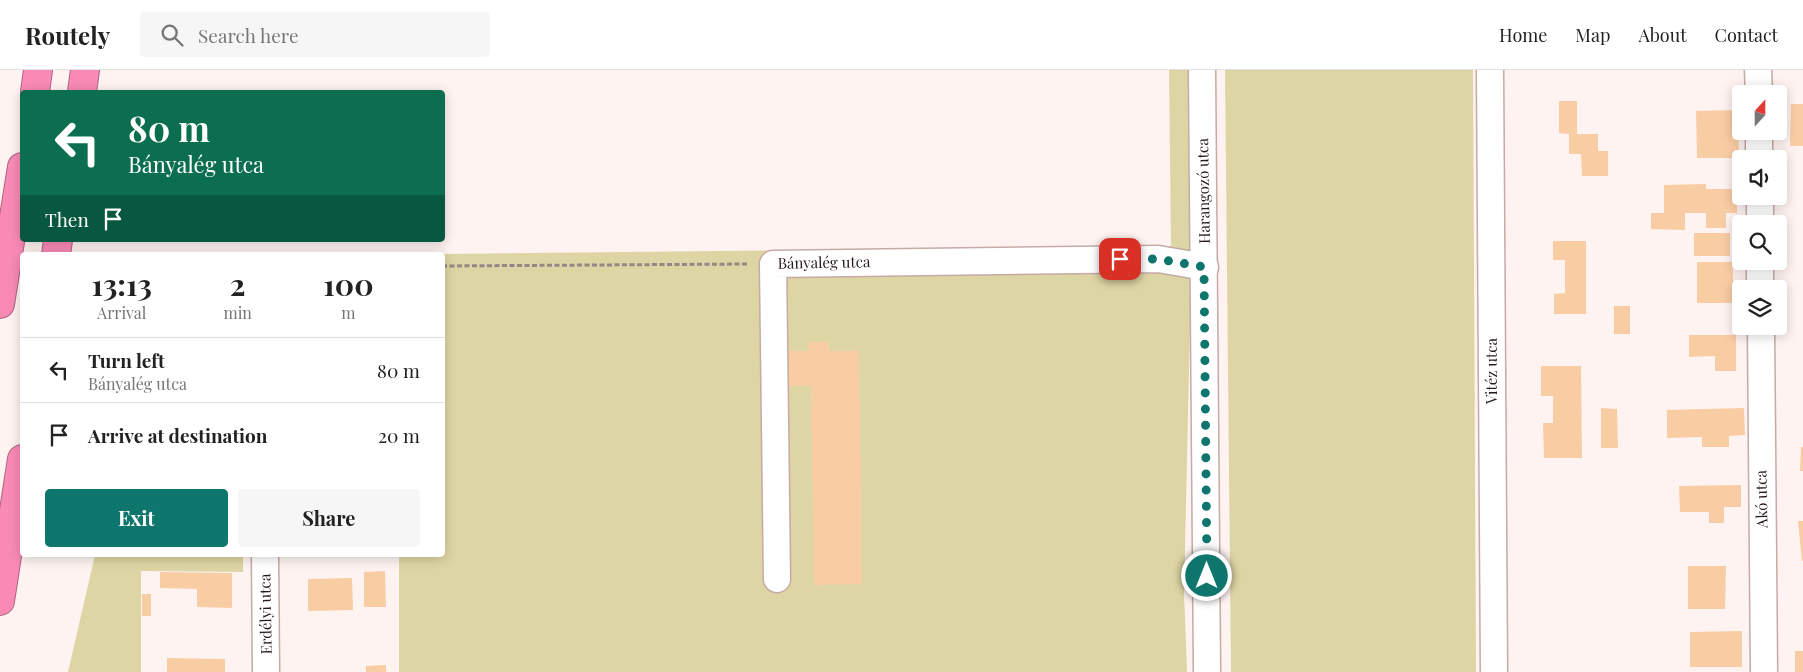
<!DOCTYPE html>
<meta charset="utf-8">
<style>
:root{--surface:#fff;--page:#f6f6f6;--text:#222;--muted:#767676;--line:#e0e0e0;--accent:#0f766e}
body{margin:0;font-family:"Playfair Display",serif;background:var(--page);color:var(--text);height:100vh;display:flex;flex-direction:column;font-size:19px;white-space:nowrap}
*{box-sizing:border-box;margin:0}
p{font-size:16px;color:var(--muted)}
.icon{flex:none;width:28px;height:28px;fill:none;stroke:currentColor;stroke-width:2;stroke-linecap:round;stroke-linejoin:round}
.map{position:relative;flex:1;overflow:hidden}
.drawer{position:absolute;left:20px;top:182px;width:425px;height:305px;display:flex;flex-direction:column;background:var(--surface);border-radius:5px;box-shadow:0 2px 12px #0003}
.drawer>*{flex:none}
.banner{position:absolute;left:20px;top:20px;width:425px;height:152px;border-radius:5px;box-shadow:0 2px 12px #0003;background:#0b6e4f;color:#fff;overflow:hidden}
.needle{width:32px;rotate:21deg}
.buttons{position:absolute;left:1732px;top:15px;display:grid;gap:10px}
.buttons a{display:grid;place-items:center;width:55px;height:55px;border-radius:5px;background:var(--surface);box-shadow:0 2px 12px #0003;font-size:25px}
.pin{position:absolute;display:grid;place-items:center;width:42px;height:42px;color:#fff;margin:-21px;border-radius:10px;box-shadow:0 2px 8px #0006}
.me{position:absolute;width:55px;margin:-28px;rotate:0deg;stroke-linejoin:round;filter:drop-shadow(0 0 4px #0008)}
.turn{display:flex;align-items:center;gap:18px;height:105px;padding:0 25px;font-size:22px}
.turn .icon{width:65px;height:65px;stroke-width:2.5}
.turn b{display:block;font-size:35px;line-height:42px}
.then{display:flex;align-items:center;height:48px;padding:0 25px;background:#0003;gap:10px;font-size:19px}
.eta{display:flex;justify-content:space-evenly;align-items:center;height:85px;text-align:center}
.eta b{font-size:30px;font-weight:700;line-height:35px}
.action{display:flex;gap:10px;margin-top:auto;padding:10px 25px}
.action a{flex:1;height:58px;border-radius:5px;background:var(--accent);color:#fff;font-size:20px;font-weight:700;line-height:58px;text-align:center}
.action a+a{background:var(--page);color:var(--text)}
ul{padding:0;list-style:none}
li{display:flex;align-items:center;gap:15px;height:65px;padding:0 25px;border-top:1px solid var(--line)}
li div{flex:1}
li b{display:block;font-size:19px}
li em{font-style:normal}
header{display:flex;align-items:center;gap:30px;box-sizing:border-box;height:70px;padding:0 25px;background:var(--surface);border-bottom:1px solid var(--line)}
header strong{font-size:24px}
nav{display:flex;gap:28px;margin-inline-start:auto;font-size:18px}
.search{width:350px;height:45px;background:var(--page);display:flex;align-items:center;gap:12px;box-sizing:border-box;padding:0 18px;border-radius:5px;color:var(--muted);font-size:19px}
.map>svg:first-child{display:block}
.green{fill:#ded5a4}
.building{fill:#f9cda4}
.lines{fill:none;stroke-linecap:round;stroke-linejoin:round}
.minor-casing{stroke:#c5aaa5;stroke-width:29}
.highway-casing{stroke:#ae637f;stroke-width:30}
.path{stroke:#938886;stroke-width:3;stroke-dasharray:5 2.5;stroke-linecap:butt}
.minor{stroke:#fff;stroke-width:26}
.highway{stroke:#f98ab6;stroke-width:28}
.route{stroke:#0f766e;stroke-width:9;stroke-dasharray:0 16.2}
.labels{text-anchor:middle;stroke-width:5;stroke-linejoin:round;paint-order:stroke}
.street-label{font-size:15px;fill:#241a18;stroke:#fff}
</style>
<header>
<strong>Routely</strong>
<div class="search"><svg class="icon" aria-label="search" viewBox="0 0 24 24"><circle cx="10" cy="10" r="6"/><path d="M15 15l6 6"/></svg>Search here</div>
<nav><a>Home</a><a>Map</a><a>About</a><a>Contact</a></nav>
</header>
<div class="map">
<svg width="1803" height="602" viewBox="0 0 1803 602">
<rect width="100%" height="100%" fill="#fef3f1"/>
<g class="green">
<polygon points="1169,0 1191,0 1191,212 1184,522 1187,602 399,602 399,485 442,485 442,185 352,185 1171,176"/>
<polygon points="1225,0 1473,0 1476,602 1231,602"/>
<polygon points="95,485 243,485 243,502 141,501 141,602 68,602"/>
</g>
<g class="building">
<polygon points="1559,31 1577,31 1577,64 1598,64 1598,81 1608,81 1608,106 1582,106 1581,84 1569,84 1569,64 1559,63"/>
<polygon points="1791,34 1803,34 1803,76 1790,76"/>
<polygon points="1738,40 1739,88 1697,88 1696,41"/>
<polygon points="1706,114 1706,119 1737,119 1737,143 1726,143 1726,158 1706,158 1706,143 1685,143 1685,160 1651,159 1651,143 1664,143 1664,115"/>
<rect x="1694" y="163" width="36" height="23"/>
<polygon points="1553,171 1586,171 1586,244 1554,244 1554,224 1565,223 1565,190 1553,190"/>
<rect x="1697" y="192" width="36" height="41"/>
<rect x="1614" y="236" width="16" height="28"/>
<polygon points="1689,265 1736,265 1736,301 1715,301 1715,286 1689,287"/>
<polygon points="808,272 829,272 829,281 859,281 862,514 814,515 811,316 787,316 786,281 809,281"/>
<polygon points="1541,296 1581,296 1582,388 1544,388 1543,353 1553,353 1553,326 1541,326"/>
<polygon points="1601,338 1617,339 1618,378 1601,378"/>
<polygon points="1744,338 1745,365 1729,366 1729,377 1702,377 1702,367 1667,368 1667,340"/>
<polygon points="1801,377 1803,377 1803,401 1800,401"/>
<polygon points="1741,415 1741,437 1724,437 1724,453 1709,453 1709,442 1680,442 1679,416"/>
<polygon points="1798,451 1803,451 1803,491 1802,491"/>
<polygon points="1688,496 1726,496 1725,539 1688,539"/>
<polygon points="385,501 386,537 364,537 364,502"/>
<polygon points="160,502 232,503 232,538 197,537 197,519 160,518"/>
<polygon points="352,508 353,540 308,541 308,509"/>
<rect x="142" y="524" width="9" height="22"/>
<polygon points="1742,561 1742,597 1690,597 1690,562"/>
<rect x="1795" y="581" width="8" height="21"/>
<polygon points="167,588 225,589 225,602 167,602"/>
<polygon points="386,595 386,602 366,602 366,596"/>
</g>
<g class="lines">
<defs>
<g id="minor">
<polyline points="1202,0 1207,602"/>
<polyline points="1490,0 1494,602"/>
<polyline points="1758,0 1759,24"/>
<polyline points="1759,61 1759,89"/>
<polyline points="1760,126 1760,154"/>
<polyline points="1760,191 1760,219"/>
<polyline points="1761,256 1764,602"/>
<polyline points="265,485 266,602"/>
<polyline points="777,509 773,194 1158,189 1205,197"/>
</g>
<g id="highway">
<polyline points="35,22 38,0"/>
<polyline points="82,22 85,0"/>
<polyline points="56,185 58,170"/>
<polyline points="0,234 22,97"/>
<polyline points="0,531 22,389"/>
</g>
</defs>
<use href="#minor" class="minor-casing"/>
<use href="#highway" class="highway-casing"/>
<polyline class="path" points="442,196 747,194"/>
<use href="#minor" class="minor"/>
<use href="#highway" class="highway"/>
</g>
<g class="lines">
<polyline class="route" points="1120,189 1158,189 1204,197 1207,506"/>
</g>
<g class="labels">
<g class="street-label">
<text transform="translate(1204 121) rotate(-91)" y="5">Harangozó utca</text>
<text transform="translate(824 193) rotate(-1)" y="5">Bányalég utca</text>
<text transform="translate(1492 301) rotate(-90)" y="5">Vitéz utca</text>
<text transform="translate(1762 429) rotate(-91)" y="5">Akó utca</text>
<text transform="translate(266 544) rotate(-91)" y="5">Erdélyi utca</text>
</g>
</g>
</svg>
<div class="buttons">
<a><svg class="needle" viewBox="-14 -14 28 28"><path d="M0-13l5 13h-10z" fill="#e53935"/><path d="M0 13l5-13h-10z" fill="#767676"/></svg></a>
<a><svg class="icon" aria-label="sound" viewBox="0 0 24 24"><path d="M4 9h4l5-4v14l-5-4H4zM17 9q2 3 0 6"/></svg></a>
<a><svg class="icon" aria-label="search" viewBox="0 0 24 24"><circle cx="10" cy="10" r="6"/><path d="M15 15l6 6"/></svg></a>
<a><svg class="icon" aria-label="layers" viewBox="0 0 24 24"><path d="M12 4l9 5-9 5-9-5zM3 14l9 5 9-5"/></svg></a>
</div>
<div class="pin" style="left:1120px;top:189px;background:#d93025"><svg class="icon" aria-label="arrive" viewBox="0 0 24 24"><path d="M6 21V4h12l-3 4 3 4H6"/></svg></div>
<svg class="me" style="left:1207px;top:506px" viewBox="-20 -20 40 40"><circle r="17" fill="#0f766e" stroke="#fff" stroke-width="3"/><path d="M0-11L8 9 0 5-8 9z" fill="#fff"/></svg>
<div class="banner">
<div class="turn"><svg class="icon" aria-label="left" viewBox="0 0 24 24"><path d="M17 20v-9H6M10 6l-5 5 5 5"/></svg><div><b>80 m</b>Bányalég utca</div></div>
<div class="then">Then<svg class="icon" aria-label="arrive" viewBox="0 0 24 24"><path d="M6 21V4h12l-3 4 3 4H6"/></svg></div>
</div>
<section class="drawer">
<div class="eta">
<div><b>13:13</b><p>Arrival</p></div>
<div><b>2</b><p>min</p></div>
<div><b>100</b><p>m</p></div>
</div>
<ul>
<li><svg class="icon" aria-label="left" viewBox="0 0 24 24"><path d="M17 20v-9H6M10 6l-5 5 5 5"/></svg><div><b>Turn left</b><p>Bányalég utca</p></div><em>80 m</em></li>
<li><svg class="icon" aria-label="arrive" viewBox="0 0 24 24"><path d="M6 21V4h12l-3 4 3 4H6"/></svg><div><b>Arrive at destination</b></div><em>20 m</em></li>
</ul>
<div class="action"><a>Exit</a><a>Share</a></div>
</section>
</div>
